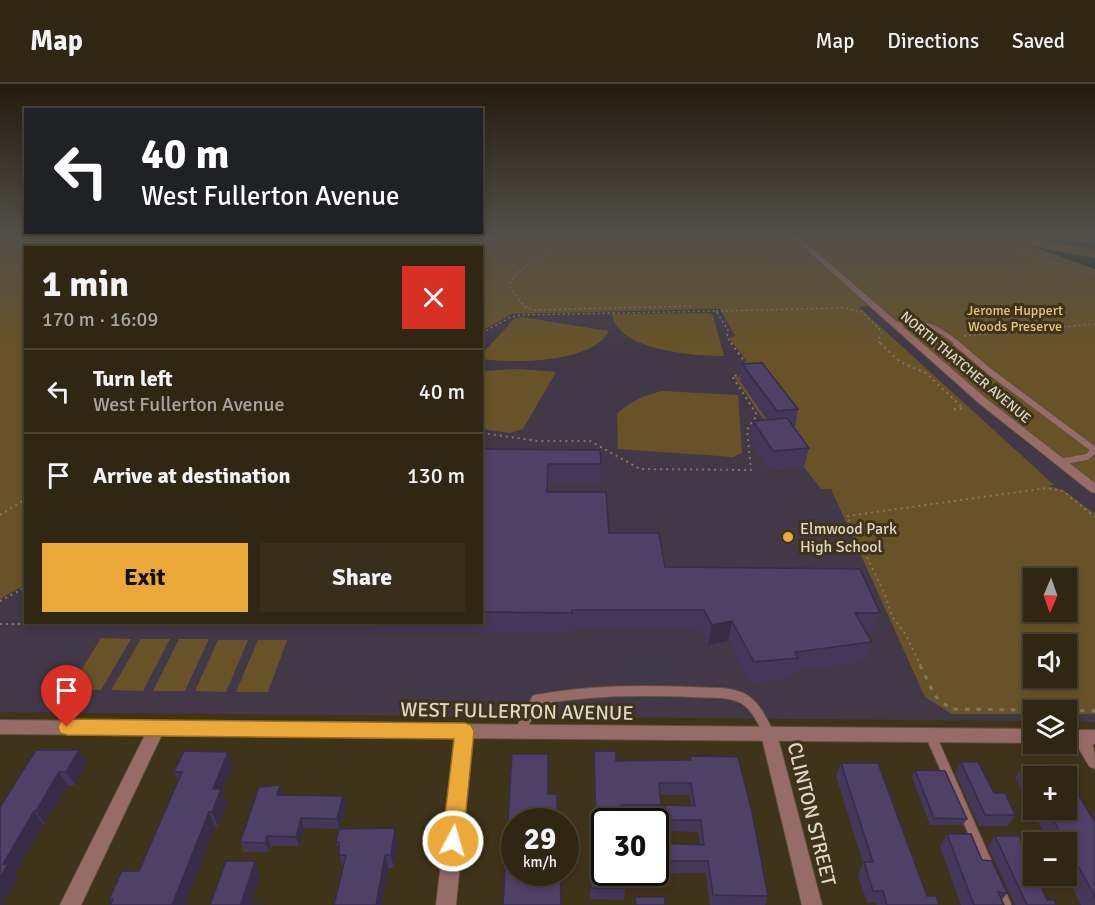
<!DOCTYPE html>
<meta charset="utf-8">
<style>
:root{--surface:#2f2613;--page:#372e1c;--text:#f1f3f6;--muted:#a7a5a0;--line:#4a4333;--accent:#eba93a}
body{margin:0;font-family:Signika,sans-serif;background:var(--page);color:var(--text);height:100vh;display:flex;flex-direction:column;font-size:22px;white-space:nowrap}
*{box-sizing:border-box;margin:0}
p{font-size:20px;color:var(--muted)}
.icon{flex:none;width:33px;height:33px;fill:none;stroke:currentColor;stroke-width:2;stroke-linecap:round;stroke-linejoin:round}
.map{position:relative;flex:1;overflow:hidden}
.drawer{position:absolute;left:24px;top:162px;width:459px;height:378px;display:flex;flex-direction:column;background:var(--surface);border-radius:0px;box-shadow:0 3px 9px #0003,0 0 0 2px var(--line)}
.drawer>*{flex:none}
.banner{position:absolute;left:24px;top:24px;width:459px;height:126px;border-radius:0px;box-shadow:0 3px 9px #0003,0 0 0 2px var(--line);background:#202124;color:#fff;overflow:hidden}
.needle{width:39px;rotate:182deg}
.controls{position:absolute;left:1023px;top:484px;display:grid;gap:12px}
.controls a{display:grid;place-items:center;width:54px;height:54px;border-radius:0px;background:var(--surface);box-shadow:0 3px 9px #0003,0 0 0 2px var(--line);font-size:30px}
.speed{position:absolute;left:501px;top:724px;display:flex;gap:12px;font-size:30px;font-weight:700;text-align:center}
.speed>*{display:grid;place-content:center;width:78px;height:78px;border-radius:50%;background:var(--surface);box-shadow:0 3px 9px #0003,0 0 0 2px var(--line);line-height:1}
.speed small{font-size:15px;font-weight:400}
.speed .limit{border:3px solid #111;border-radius:9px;background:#fff;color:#111}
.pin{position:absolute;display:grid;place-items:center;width:51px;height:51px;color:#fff;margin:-62px -26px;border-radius:50% 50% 50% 0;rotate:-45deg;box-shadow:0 0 6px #0007}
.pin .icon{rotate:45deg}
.me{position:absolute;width:66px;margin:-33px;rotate:6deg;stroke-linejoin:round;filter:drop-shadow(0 0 4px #0008)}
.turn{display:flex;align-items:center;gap:21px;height:126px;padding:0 18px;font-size:27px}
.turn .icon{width:78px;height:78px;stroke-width:2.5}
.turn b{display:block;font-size:42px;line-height:51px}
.round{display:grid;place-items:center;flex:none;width:63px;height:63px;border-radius:0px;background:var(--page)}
.overview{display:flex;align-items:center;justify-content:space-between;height:102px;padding:0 18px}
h1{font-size:36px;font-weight:700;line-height:45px}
.action{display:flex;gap:12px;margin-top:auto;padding:12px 18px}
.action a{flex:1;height:69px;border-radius:0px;background:var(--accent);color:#111;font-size:24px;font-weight:700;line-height:69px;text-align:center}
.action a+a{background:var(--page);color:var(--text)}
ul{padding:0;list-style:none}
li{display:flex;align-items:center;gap:18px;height:84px;padding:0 18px;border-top:2px solid var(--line)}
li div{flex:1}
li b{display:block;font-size:22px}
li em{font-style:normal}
header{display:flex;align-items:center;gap:36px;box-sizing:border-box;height:84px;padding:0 30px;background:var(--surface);border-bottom:2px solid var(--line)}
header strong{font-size:28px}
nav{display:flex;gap:33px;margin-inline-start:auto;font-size:21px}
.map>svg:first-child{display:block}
.education{fill:#423848;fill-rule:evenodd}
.green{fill:#685328;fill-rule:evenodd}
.water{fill:#012128}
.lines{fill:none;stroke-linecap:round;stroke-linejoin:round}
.service-far2-casing{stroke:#5c5038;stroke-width:6}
.service-far1-casing{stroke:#5c5038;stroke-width:8}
.service-casing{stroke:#5c5038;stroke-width:12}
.minor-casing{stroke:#5c5038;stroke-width:2}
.tertiary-casing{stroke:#5c5038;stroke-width:2}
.path-far2{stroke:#817661;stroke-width:1.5;stroke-dasharray:2 3;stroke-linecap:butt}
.path-far1{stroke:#817661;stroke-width:2;stroke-dasharray:2 4;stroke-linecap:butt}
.path{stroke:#817661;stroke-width:3;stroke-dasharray:4.5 7;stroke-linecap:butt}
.service-far2{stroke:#976b68;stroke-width:4.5}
.service-far1{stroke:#976b68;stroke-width:6}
.service{stroke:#976b68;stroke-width:10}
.minor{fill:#976b68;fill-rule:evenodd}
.tertiary{fill:#976b68;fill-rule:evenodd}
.wall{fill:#443759;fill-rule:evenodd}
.shaded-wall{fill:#372d48}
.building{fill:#4f4067;stroke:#372d48;stroke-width:1.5}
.route{fill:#eba93a;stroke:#996e26;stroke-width:1.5}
.poi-dot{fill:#eba93a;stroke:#3f3319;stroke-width:2}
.labels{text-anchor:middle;stroke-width:6;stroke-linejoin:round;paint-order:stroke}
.far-park-label{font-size:14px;fill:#e8c57f;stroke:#3f3319}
.far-street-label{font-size:14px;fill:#ded6c7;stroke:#3f3319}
.poi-label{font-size:16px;fill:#ded6c7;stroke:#3f3319;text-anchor:start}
.near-street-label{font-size:20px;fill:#ded6c7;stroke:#3f3319}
</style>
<header>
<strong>Map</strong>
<nav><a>Map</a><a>Directions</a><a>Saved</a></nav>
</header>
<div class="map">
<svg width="1095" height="821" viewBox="0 0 1095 821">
<rect width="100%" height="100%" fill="#3f3319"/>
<path class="education" d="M869,222L1020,354L1095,411V638H1067L1066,627H1034L1033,637L0,628V515L25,501L26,538H482V247L512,230ZM1034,495H1066V528H1034ZM1034,561H1066V594H1034Z"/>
<g class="green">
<path d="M0,154H791L869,222L859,223L1054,401L1048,402L1063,406L1095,430V630H1067L1066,627H1034L1033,630H952L925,613L831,405H821L804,383L769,385L749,352L773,349L734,293L757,291L729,254L735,252L720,225L512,230L482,247V164H26L25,501L0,515ZM1034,495H1066V528H1034ZM1034,561H1066V594H1034Z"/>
<polygon points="801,154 1095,154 1095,399 996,323"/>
<path d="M708,229L713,231L724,272C696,272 617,267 612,230Z"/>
<path d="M522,233L609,247C591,280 514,279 482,275V270L514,235Z"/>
<polygon points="519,285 556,288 523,345 510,349 482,345 482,287"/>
<path d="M662,307L738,311L742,369L733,373L618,365L617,330C630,317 645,311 662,307Z"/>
<polygon points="101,554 131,555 101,606 69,606"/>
<polygon points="141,555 170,555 143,607 111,606"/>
<polygon points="179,555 209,555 185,607 153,607"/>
<polygon points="218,556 248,556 226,608 195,607"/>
<polygon points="258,556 287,556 268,608 236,608"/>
</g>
<g class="water">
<polygon points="1014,154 1095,154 1095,165"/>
<polygon points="1028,161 1095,174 1095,185"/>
</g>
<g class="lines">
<defs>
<path id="service-far2" d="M894,240C926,239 933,239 958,260"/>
<polyline id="service-far1" points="956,259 989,287 1092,364 1093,368 1087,373 1059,378"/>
<g id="service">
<path d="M520,647L536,616C588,606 639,606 692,608C708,609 727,607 742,614C756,621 762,637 769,650"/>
<polyline points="931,652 989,784"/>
<polyline points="1000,807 1006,821"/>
</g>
<g id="minor">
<polygon points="157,637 163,639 165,644 81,821 60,821 151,639"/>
<polygon points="465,640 471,642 473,647 456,821 436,821 457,647 459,642"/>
<polygon points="769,643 775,645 777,650 822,821 802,821 761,650 763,645"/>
<path d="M1080,646C1095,652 1095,670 1095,685L1089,682L1072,653L1074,648Z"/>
</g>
<g id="tertiary">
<polygon points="793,154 800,154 988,316 1095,399 1095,409 1091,408 980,320"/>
<polygon points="0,636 1034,645 1034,659 0,650"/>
<rect x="1066" y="646" width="29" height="14"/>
</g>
</defs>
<use href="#service-far2" class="service-far2-casing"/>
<use href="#service-far1" class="service-far1-casing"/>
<use href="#service" class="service-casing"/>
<use href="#minor" class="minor-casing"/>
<use href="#tertiary" class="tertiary-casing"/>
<g class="path-far2">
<path d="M555,154L552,165C536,177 517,183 509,202L525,223L533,226L691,222"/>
<polyline points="977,154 1095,191"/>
<polyline points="427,164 446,154"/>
<polyline points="716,227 845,224 862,228 882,248 878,257 881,260"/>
<polyline points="482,249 509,234 521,231 716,227 728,246 727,253 732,260"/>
<polyline points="964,252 1095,240"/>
</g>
<g class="path-far1">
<polyline points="731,259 747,281"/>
<polyline points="880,259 900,278 926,289 963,324 950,326"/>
<polyline points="482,349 538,357 590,357 640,385 751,386 747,346 757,331 732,292 742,291"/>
<polyline points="0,431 26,415"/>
<polyline points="0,517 26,503"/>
<polyline points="0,540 306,540 307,538"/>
<polyline points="921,582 906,551 892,532 884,508 847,432 1047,404 1063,407 1095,433"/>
</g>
<polyline class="path" points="920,581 935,612 951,625 1095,627"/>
<use href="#service-far2" class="service-far2"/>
<use href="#service-far1" class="service-far1"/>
<use href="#service" class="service"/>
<use href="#minor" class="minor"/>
<use href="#tertiary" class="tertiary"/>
</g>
<g class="wall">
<polygon points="742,280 798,325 795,343 793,343 809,364 804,383 769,385 750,354 753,337 767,336 740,297"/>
<polygon points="482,365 601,380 600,399 548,398 548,408 609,449 665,483 880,529 872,549 867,549 872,558 865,578 794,588 792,594 750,599 728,557 708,561 701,546 571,545 571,549 380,547 379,538 482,538"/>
<polygon points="79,666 87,679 75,701 68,701 45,740 43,740 15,789 18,793 2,821 0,723"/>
<polygon points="594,667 616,677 690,676 690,672 768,812 765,821 710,821 706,789 656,789 656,759 700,761 698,748 664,747 663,733 665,721 691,722 689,711 660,711 661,721 659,733 621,732 625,804 624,816 590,815 590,782 593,782 592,752 593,740 595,740 593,679"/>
<polygon points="512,670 548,670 548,710 557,710 557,738 514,738 514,789 560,789 561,821 503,821"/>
<polygon points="961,678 1015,731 1008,742 979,742 955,689"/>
<polygon points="841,679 927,812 939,821 877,821 876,819 867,819 858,791 863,779 836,692"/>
<path d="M1024,680L1095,738V821H1081L1066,792V759H1049L1015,694ZM1034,693L1066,726H1034Z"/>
<polygon points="233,681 222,709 227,719 218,742 215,742 111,818 109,815 139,787 178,696 174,688"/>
<polygon points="915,686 967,735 963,741 930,741 912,693"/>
<polygon points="280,701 283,711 343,712 346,722 340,745 398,758 394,784 388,784 382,821 334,821 343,784 336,758 339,745 304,744 299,762 271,762 269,768 244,768 240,758"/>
<polygon points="947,750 982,776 1007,809 1002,816 1004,821 961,821 940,763"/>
<polygon points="995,752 1047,816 1056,821 1015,821 988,763"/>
</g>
<g class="shaded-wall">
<polygon points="732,537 728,557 708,561 712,541"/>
<polygon points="79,666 87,679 75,701 66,688"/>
<polygon points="228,668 233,681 222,709 227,719 218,742 212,728 213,705"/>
<polygon points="59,688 68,701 45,740 36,727"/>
<polygon points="280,701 284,711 277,711"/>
<polygon points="343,712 346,722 340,745 337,735"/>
<polygon points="34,727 43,740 15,789 18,793 2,821 0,821 0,794 3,780"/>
<polygon points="209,728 215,742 185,821 172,821"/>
<polygon points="301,734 304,744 299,762 296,753"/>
<polygon points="395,744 398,758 394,784 391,771"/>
<polygon points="267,752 271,762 269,768 265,759"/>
<polygon points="385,771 388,784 382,821 376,821"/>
<polygon points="255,777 260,790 251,821 241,820"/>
</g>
<g class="building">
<polygon points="762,279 798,325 777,327 742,280"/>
<polygon points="787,334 809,364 773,367 753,337"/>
<polygon points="482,365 600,366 601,380 548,380 547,408 606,408 609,449 659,449 665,483 860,485 880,529 855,529 872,558 795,568 798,574 754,578 732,537 712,541 704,526 572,526 572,529 482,528"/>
<polygon points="36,666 79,666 66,688 59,688 36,727 34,727 3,780 8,780 0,794 0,723"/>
<polygon points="184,667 228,668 213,705 221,705 212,728 209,728 172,821 110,821 113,815 109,815 122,787 139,787 182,688 174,688"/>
<polygon points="594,667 616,667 616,677 691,676 690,672 738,673 752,728 768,812 713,811 708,777 656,777 656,759 704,761 701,736 666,736 665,721 695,722 691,699 659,699 661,721 621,721 622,738 604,738 604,789 624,789 625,804 591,804 590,782 594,782 593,740 596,740"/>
<polygon points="512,670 548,670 548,710 557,710 557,732 552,732 552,738 514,738 514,789 560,789 561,821 503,821"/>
<polygon points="961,678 978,678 994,709 1005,709 1015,731 985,731"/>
<polygon points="841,679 878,679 927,812 936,812 939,821 887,821 883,807 873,807 864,778 873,778"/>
<polygon points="1024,680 1060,681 1095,738 1095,813 1048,726 1066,726 1066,693 1034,693 1034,699"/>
<polygon points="915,686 945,687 967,735 934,734"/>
<polygon points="280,701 277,711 343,712 337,735 301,734 296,753 267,752 265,759 240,758 259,703"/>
<polygon points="395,744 391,771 385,771 376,821 334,821 346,771 339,771 339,758 336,758 339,745"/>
<polygon points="947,750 971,750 982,776 992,777 1007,809 998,808 1004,821 974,821"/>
<polygon points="995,752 1019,752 1034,786 1034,792 1036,792 1047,816 1054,816 1056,821 1027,821"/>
<polygon points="226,777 255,777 241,820 267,821 210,821"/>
<polygon points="635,813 665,813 665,821 636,821"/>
</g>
<linearGradient id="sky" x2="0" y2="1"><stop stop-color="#231c0e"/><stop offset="0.57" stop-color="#525049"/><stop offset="1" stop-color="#525049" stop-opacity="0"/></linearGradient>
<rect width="1095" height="268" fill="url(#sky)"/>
<polygon class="route" points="67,635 465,639 471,641 474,647 463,757 460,765 453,768 445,765 442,757 454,655 67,651 60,649 58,643 60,638"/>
<circle class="poi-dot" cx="788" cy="453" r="6"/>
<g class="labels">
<g class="far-park-label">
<text x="1015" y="231">Jerome Huppert<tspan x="1015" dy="16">Woods Preserve</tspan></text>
</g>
<g class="far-street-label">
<text transform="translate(966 283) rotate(40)" y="5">NORTH THATCHER AVENUE</text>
</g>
<g class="poi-label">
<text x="800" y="450">Elmwood Park<tspan x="800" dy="18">High School</tspan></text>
</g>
<g class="near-street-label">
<text transform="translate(517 627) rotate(1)" y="7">WEST FULLERTON AVENUE</text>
<text transform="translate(812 730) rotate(76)" y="7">CLINTON STREET</text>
</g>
</g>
</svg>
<div class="controls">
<a><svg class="needle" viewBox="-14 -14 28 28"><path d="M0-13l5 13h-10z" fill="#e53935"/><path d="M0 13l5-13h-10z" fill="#a7a5a0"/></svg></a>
<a><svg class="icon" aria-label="sound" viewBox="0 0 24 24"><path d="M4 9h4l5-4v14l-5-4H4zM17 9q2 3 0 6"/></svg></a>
<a><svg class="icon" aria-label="layers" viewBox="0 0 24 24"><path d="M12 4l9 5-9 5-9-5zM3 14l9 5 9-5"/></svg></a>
<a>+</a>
<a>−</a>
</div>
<div class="speed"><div>29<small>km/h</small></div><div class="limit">30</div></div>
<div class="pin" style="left:67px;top:643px;background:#d93025"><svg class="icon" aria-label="arrive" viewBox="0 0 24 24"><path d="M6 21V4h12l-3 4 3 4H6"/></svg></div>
<svg class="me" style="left:453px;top:757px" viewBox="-20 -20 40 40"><circle r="17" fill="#eba93a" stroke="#fff" stroke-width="3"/><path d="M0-11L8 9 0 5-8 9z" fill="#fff"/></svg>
<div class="banner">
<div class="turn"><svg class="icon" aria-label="left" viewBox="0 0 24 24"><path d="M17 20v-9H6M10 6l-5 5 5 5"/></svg><div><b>40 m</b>West Fullerton Avenue</div></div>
</div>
<section class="drawer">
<div class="overview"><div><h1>1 min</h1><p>170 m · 16:09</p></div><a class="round" style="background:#d93025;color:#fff"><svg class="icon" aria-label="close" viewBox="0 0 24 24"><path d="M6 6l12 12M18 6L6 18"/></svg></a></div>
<ul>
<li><svg class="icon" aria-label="left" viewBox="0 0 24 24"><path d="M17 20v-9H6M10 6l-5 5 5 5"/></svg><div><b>Turn left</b><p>West Fullerton Avenue</p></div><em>40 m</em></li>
<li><svg class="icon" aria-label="arrive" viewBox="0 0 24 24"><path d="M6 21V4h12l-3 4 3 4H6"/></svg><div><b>Arrive at destination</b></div><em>130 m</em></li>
</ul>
<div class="action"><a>Exit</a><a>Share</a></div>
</section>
</div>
